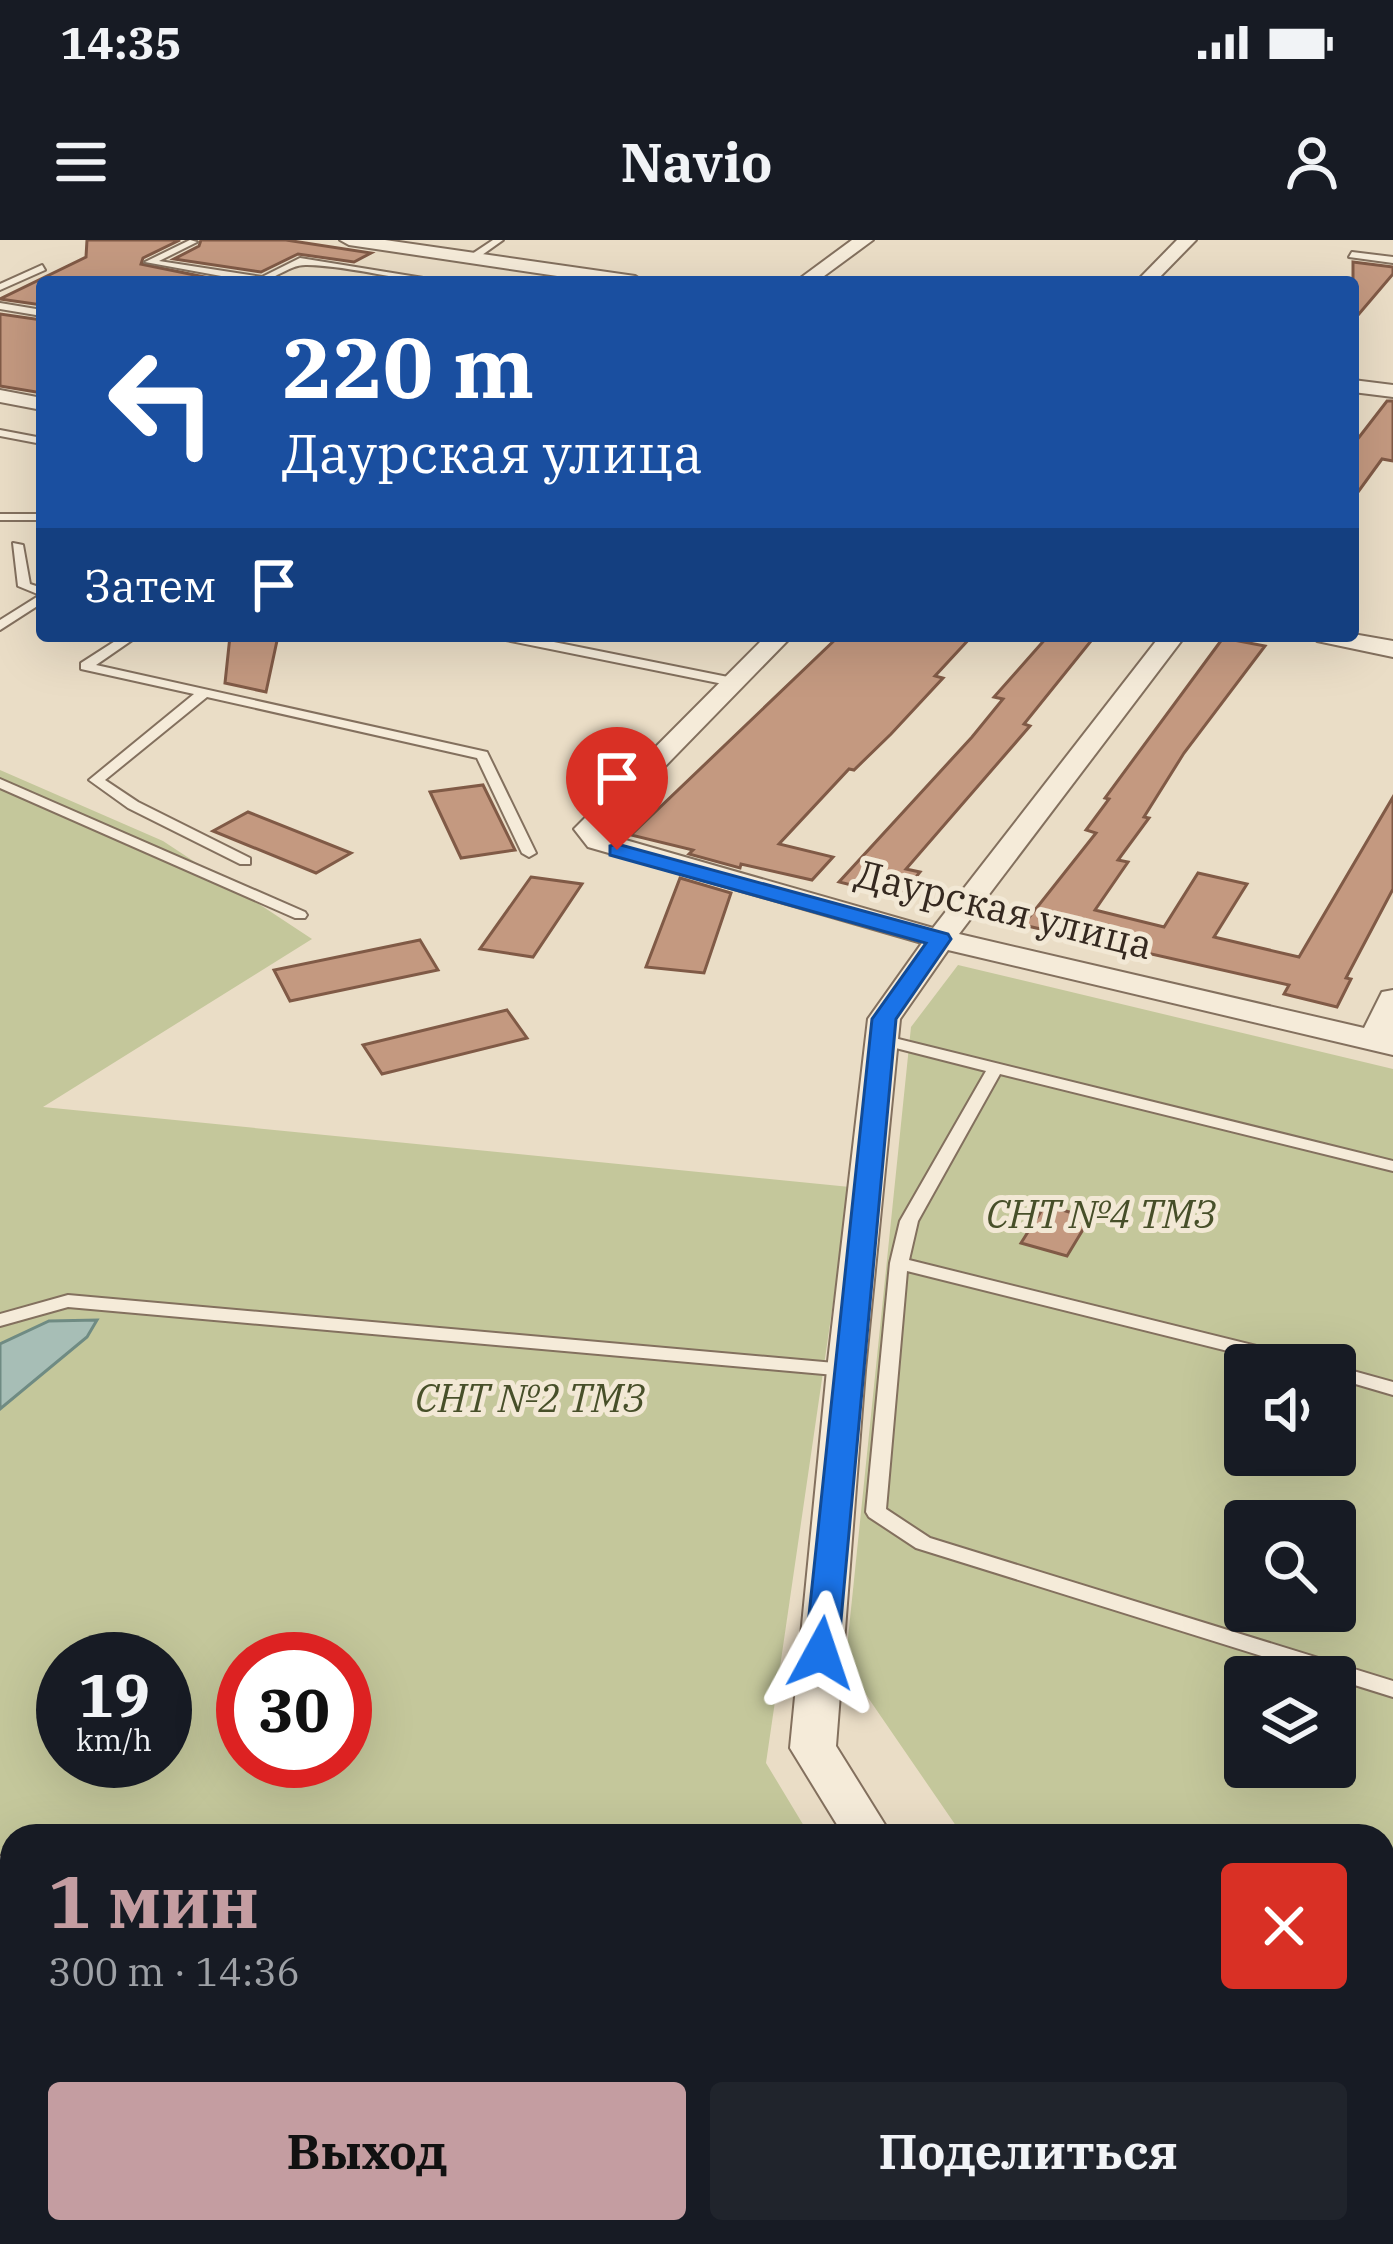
<!DOCTYPE html>
<html lang="ru">
<meta charset="utf-8">
<style>
:root{--surface:#171b24;--page:#20242c;--text:#f1f3f6;--muted:#9ea1a6;--accent:#c49da1}
body{margin:0;font-family:"IBM Plex Serif",serif;background:var(--page);color:var(--text);height:100vh;display:flex;flex-direction:column;font-size:45px;white-space:nowrap}
*{box-sizing:border-box;margin:0}
p{font-size:39px;color:var(--muted)}
.icon{flex:none;width:66px;height:66px;fill:none;stroke:currentColor;stroke-width:2;stroke-linecap:round;stroke-linejoin:round}
.map{position:relative;flex:1;overflow:hidden}
.drawer{position:absolute;left:0px;top:1584px;width:1395px;height:420px;display:flex;flex-direction:column;background:var(--surface);border-radius:36px 36px 0 0;box-shadow:0 12px 48px #0002}
.drawer>*{flex:none}
.banner{position:absolute;left:36px;top:36px;width:1323px;height:366px;border-radius:12px;box-shadow:0 12px 48px #0002;background:#1a4fa0;color:#fff;overflow:hidden}
.tools{position:absolute;left:1224px;top:1104px;display:grid;gap:24px}
.tools a{display:grid;place-items:center;width:132px;height:132px;border-radius:12px;background:var(--surface);box-shadow:0 12px 48px #0002;font-size:60px}
.speed{position:absolute;left:36px;top:1392px;display:flex;gap:24px;font-size:60px;font-weight:700;text-align:center}
.speed>*{display:grid;place-content:center;width:156px;height:156px;border-radius:50%;background:var(--surface);box-shadow:0 12px 48px #0002;line-height:1}
.speed small{font-size:30px;font-weight:400}
.speed .limit{border:18px solid #d22;background:#fff;color:#111}
.pin{position:absolute;display:grid;place-items:center;width:102px;height:102px;color:#fff;margin:-123px -51px;border-radius:50% 50% 50% 0;rotate:-45deg;box-shadow:0 0 12px #0007}
.pin .icon{rotate:45deg}
.me{position:absolute;width:132px;margin:-66px;rotate:5deg;stroke-linejoin:round;filter:drop-shadow(0 0 9px #0008)}
.turn{display:flex;align-items:center;gap:42px;height:252px;padding:0 48px;font-size:54px}
.turn .icon{width:156px;height:156px;stroke-width:2.5}
.turn b{display:block;font-size:84px;line-height:102px}
.then{display:flex;align-items:center;height:114px;padding:0 48px;background:#0003;gap:24px;font-size:45px}
.round{display:grid;place-items:center;flex:none;width:126px;height:126px;border-radius:12px;background:var(--page)}
.summary{display:flex;align-items:center;justify-content:space-between;height:204px;padding:0 48px}
h1{font-size:72px;font-weight:800;line-height:90px;color:var(--accent)}
.button{display:flex;gap:24px;margin-top:auto;padding:24px 48px}
.button a{flex:1;height:138px;border-radius:12px;background:var(--accent);color:#111;font-size:48px;font-weight:800;line-height:138px;text-align:center}
.button a+a{background:var(--page);color:var(--text)}
.status{display:flex;justify-content:space-between;align-items:center;height:84px;padding:0 60px;background:var(--surface);direction:ltr}
.status svg{height:33px;fill:currentColor}
header{display:flex;justify-content:space-between;align-items:center;height:156px;padding:0 48px;background:var(--surface);font-size:54px;font-weight:800}
.map>svg:first-child{display:block}
.green{fill:#c4c79b;fill-rule:evenodd}
.water{fill:#a7beb6;stroke:#6f8b83;stroke-width:3}
.building{fill:#c49980;stroke:#805a46;stroke-width:3}
.lines{fill:none;stroke-linecap:round;stroke-linejoin:round}
.lane-casing{stroke:#83705e;stroke-width:4}
.street-casing{stroke:#83705e;stroke-width:4}
.lane{fill:#f5ebd9;fill-rule:evenodd}
.street{fill:#f5ebd9;fill-rule:evenodd}
.route{fill:#1a73e8;stroke:#114b97;stroke-width:3}
.labels{text-anchor:middle;stroke-width:10;stroke-linejoin:round;paint-order:stroke}
.street-label{font-size:39px;fill:#352920;stroke:#f2e8d5}
.park-label{font-size:39px;font-style:italic;fill:#474f29;stroke:#f2e8d5}
</style>
<div class="status"><b>14:35</b><svg viewBox="0 0 49 12"><path d="M0 12V9h3v3zM5 12V6h3v6zM10 12V3h3v9zM15 12V0h3v12zM26 1h20v11H26zM47 4h2v5h-2z"/></svg></div>
<header><svg class="icon" aria-label="menu" viewBox="0 0 24 24"><path d="M4 6h16M4 12h16M4 18h16"/></svg>Navio<svg class="icon" aria-label="person" viewBox="0 0 24 24"><circle cx="12" cy="8" r="4"/><path d="M4 21q1-7 8-7t8 7"/></svg></header>
<div class="map">
<svg width="1393" height="2004" viewBox="0 0 1393 2004">
<rect width="100%" height="100%" fill="#eaddc6"/>
<g class="green">
<path d="M0,530L163,601L312,699L43,867L850,947L766,1523L810,1596H12V1992H1052L1059,2004H0ZM63,1419H165V1521H63ZM243,1419H345V1521H243Z"/>
<path d="M958,725L1393,829V2004H1242L1234,1992H1383V1596H963L858,1443L844,1437L911,787ZM1245,1125H1335V1215H1245ZM1245,1281H1335V1371H1245ZM1245,1437H1335V1527H1245Z"/>
</g>
<polygon class="water" points="97,1080 87,1097 0,1169 0,1104 49,1081"/>
<g class="building">
<polygon points="87,0 180,0 143,18 141,24 229,42 42,42 42,65 0,59 86,17"/>
<polygon points="201,0 286,0 371,13 354,22 298,14 261,32 174,19 199,6"/>
<polygon points="1353,22 1393,27 1393,34 1353,81"/>
<polygon points="0,74 42,80 42,153 0,146"/>
<polygon points="1387,161 1393,161 1393,221 1382,219 1353,259 1353,205"/>
<polygon points="230,396 278,396 266,452 225,443"/>
<polygon points="839,396 972,396 935,436 943,438 891,494 854,530 849,529 779,604 833,617 812,640 741,624 740,628 689,614 693,610 631,595"/>
<polygon points="1048,396 1095,396 1024,484 1030,486 906,629 920,632 900,657 839,642 972,497 1003,459 994,457"/>
<polygon points="1223,398 1265,406 1184,513 1144,577 1149,578 1118,620 1128,622 1095,670 1164,687 1198,633 1247,644 1214,697 1299,717 1393,557 1393,649 1346,738 1351,739 1337,767 1284,754 1289,745 1023,685 1096,593 1086,590 1109,559 1105,558"/>
<polygon points="483,545 515,610 461,618 430,552"/>
<polygon points="248,572 351,613 316,633 213,591"/>
<polygon points="531,637 582,644 533,717 480,709"/>
<polygon points="680,638 731,653 704,733 646,727"/>
<polygon points="420,700 438,730 290,761 274,730"/>
<polygon points="507,770 527,798 382,834 363,805"/>
<polygon points="1045,965 1090,978 1067,1016 1021,1003"/>
</g>
<g class="lines">
<defs>
<g id="lane">
<path d="M190,0L197,2L159,21L262,37L300,18L448,42C400,42 354,26 307,25C288,24 274,42 254,42L145,22Z"/>
<polygon points="493,0 503,0 475,20 469,20 469,16"/>
<polygon points="1352,12 1393,17 1393,23 1349,17"/>
<polygon points="42,25 45,30 0,50 0,44"/>
<polygon points="0,63 42,70 42,76 0,69"/>
<polygon points="0,190 42,198 42,204 0,196"/>
<rect x="0" y="274" width="42" height="6"/>
<polygon points="13,303 23,305 30,344 42,348 42,363 0,390 0,380 40,355 18,346"/>
<polygon points="123,396 138,396 96,425 487,512 536,613 529,617 522,613 477,518 207,457 105,540 138,562 250,618 250,624 240,624 128,568 89,540 194,454 81,429 81,423"/>
<polygon points="500,396 524,396 733,438 739,442 733,446 506,400"/>
<polygon points="0,539 305,672 307,675 305,678 295,678 0,548"/>
<polygon points="882,795 1393,921 1393,931 1000,834 918,981 909,1020 1309,1119 1319,1125 1284,1125 907,1031 886,1269 930,1298 1393,1441 1393,1457 916,1308 869,1277 866,1272 890,1023 900,981 986,831 876,803 874,800 876,797"/>
<polygon points="68,1055 846,1124 856,1130 846,1136 68,1067 0,1086 0,1074"/>
<polygon points="1335,1126 1393,1142 1393,1155 1335,1138"/>
<polygon points="0,1616 12,1617 12,1637 0,1636"/>
<polygon points="12,1710 12,1738 0,1744 0,1716"/>
<polygon points="1383,1835 1393,1838 1393,1860 1383,1857"/>
<polygon points="576,1992 606,1992 600,2004 570,2004"/>
<polygon points="610,1992 638,1992 644,2004 616,2004"/>
<polygon points="1258,1992 1286,1992 1291,2004 1263,2004"/>
</g>
<g id="street">
<polygon points="340,0 385,0 635,36 644,42 598,42 349,5"/>
<polygon points="852,0 873,0 816,42 795,42"/>
<polygon points="1177,0 1196,0 1155,42 1136,42"/>
<polygon points="1353,140 1393,145 1393,157 1353,152"/>
<polygon points="0,150 42,158 42,170 0,162"/>
<polygon points="1353,394 1393,401 1393,417 1317,401 1314,396"/>
<polygon points="766,396 792,396 604,589 608,595 933,688 1160,396 1185,396 959,694 1364,788 1382,752 1393,750 1393,815 948,710 900,779 865,1130 836,1506 892,1596 844,1596 790,1508 827,1130 868,779 922,703 588,607 574,589"/>
<polygon points="1105,1992 1162,1992 1167,2004 1110,2004"/>
</g>
</defs>
<use href="#lane" class="lane-casing"/>
<use href="#street" class="street-casing"/>
<use href="#lane" class="lane"/>
<use href="#street" class="street"/>
</g>
<polygon class="route" points="617,604 948,694 951,699 896,779 838,1413 833,1422 821,1426 810,1422 805,1413 872,779 926,703 610,615 610,606"/>
<g class="labels">
<g class="street-label">
<text transform="translate(1004 669) rotate(14)" y="14">Даурская улица</text>
</g>
<g class="park-label">
<text x="1101" y="988">СНТ №4 ТМЗ</text>
<text x="530" y="1172">СНТ №2 ТМЗ</text>
</g>
</g>
</svg>
<div class="tools">
<a><svg class="icon" aria-label="sound" viewBox="0 0 24 24"><path d="M4 9h4l5-4v14l-5-4H4zM17 9q2 3 0 6"/></svg></a>
<a><svg class="icon" aria-label="search" viewBox="0 0 24 24"><circle cx="10" cy="10" r="6"/><path d="M15 15l6 6"/></svg></a>
<a><svg class="icon" aria-label="layers" viewBox="0 0 24 24"><path d="M12 4l9 5-9 5-9-5zM3 14l9 5 9-5"/></svg></a>
</div>
<div class="speed"><div>19<small>km/h</small></div><div class="limit">30</div></div>
<div class="pin" style="left:617px;top:610px;background:#d93025"><svg class="icon" aria-label="arrive" viewBox="0 0 24 24"><path d="M6 21V4h12l-3 4 3 4H6"/></svg></div>
<svg class="me" style="left:821px;top:1413px" viewBox="-20 -20 40 40"><path d="M0-17L14 15 0 8-14 15z" fill="#1a73e8" stroke="#fff" stroke-width="4"/></svg>
<div class="banner">
<div class="turn"><svg class="icon" aria-label="left" viewBox="0 0 24 24"><path d="M17 20v-9H6M10 6l-5 5 5 5"/></svg><div><b>220 m</b>Даурская улица</div></div>
<div class="then">Затем<svg class="icon" aria-label="arrive" viewBox="0 0 24 24"><path d="M6 21V4h12l-3 4 3 4H6"/></svg></div>
</div>
<section class="drawer">
<div class="summary"><div><h1>1 мин</h1><p>300 m · 14:36</p></div><a class="round" style="background:#d93025;color:#fff"><svg class="icon" aria-label="close" viewBox="0 0 24 24"><path d="M6 6l12 12M18 6L6 18"/></svg></a></div>
<div class="button"><a>Выход</a><a>Поделиться</a></div>
</section>
</div>
